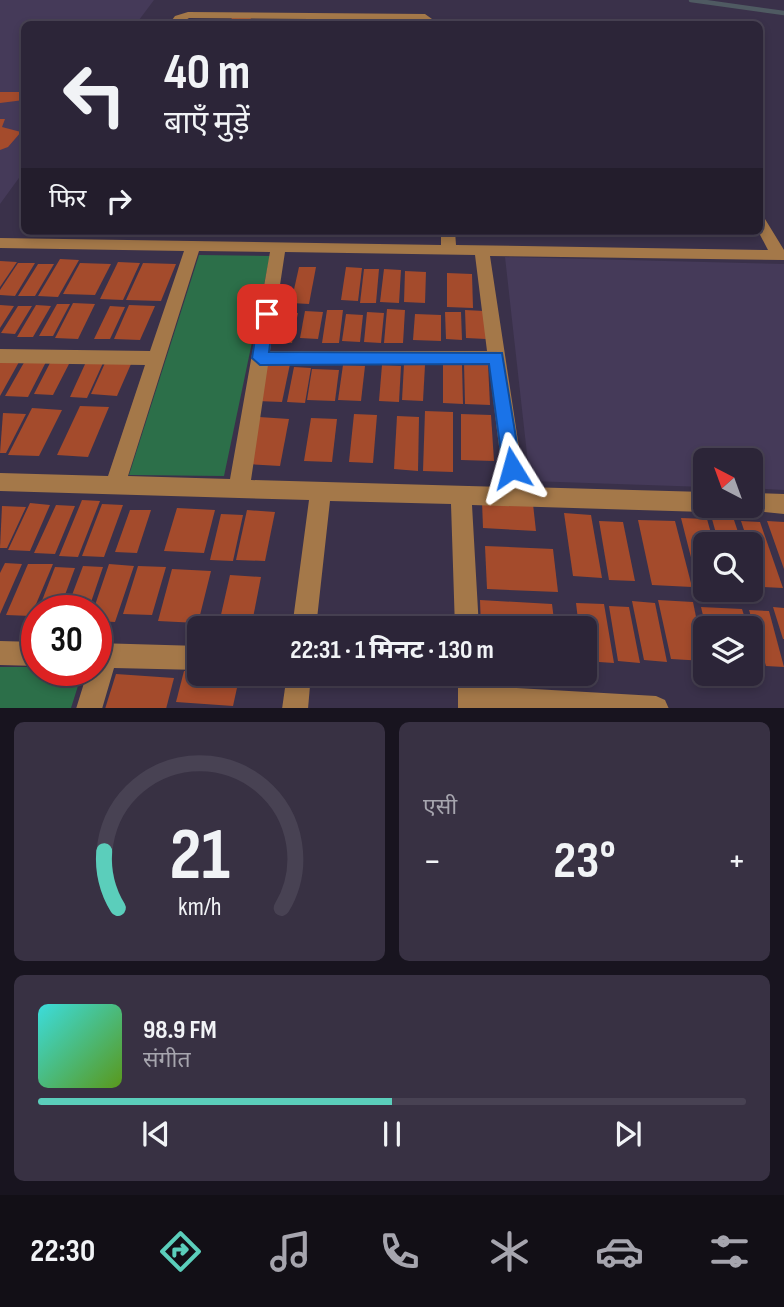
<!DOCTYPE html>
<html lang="hi">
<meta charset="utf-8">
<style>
body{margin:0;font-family:"Sofia Sans Condensed","Noto Sans Devanagari",sans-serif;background:#383143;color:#f1f3f6;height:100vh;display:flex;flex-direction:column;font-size:26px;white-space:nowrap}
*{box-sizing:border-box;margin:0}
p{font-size:23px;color:#a6a5ae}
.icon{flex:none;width:38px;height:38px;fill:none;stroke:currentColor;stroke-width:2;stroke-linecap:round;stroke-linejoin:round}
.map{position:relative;height:708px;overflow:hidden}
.panel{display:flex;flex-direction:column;gap:14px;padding:14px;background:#18141f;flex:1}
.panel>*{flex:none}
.guide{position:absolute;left:21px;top:21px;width:742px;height:214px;border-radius:10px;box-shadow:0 4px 10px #0003,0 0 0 2px #484253;background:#2c2538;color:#f1f3f6;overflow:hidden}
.needle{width:46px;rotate:319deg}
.fabs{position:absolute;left:693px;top:448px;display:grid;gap:14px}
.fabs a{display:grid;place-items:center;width:70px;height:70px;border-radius:10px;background:#2c2538;box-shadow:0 4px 10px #0003,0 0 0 2px #484253;font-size:35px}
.speed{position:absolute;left:21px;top:595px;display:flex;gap:14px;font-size:35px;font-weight:700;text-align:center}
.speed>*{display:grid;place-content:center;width:91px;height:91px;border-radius:50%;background:#2c2538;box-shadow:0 4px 10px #0003,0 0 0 2px #484253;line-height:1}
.speed .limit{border:10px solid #d22;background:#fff;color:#111}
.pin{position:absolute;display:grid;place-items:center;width:60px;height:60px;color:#fff;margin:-30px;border-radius:14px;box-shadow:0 4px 10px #0006}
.me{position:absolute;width:77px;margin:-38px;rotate:352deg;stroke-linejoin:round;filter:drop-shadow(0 0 5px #0008)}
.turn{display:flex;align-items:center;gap:24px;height:147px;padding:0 28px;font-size:32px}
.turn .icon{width:91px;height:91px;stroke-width:2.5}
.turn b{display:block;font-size:49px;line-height:60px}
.then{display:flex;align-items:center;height:66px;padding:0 28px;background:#0003;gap:14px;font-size:26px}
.big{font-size:52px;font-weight:700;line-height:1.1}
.panel .card{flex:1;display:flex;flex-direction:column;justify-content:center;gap:10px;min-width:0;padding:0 24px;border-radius:10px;background:#383143}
.panel .dial{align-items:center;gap:0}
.dial svg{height:182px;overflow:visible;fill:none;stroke:#484253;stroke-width:7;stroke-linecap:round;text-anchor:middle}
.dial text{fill:#f1f3f6;stroke:none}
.song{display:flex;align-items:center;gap:21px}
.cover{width:84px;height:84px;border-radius:10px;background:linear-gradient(135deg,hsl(180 70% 55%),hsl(90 70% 35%))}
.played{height:7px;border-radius:4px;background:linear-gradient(90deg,#5bcebb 50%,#484253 50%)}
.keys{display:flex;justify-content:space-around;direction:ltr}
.heat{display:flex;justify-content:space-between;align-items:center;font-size:38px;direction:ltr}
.panel .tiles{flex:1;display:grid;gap:14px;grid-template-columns:1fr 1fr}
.card:last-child{grid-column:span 2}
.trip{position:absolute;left:187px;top:616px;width:410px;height:70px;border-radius:10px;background:#2c2538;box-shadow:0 4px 10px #0003,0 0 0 2px #484253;font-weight:700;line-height:70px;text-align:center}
.tabs{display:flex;height:112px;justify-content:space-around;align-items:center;background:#120f16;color:#a6a5ae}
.tabs .icon{width:49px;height:49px}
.tabs .active{color:#5bcebb}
.tabs b{font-size:32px;color:#f1f3f6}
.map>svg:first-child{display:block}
.built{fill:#453a59}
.green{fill:#2c6f49}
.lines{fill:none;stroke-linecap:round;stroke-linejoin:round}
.stream{stroke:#4f5a62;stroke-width:4.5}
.building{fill:#a44b2c}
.minor{fill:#a47849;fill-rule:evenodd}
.route{fill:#1a73e8;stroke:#114b97;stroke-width:2}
</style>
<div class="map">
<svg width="784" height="709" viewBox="0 0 784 709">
<rect width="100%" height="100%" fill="#3a314a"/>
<g class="built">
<path d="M0,0h154l-18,24h-112v147l-24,33z"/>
<path d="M505,257l279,7v226l-33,-2v-28h-46v27l-175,-6z"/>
</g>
<g class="green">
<path d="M199,255l71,1 -46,220 -95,-1z"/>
<path d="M0,667h37v3h46l-12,38 -71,1z"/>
</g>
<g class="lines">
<path class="stream" d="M691,0l93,13"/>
</g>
<g class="building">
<path d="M232,18h19l-3,6h-20z"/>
<path d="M455,19l36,1v4h-36z"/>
<path d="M0,92h24v8l-24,3z"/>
<path d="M0,119h5l-3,8 19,5 -13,15 -8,3z"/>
<path d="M60,259l19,1 -21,37 -20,-1z"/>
<path d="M0,261l17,1 -17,25z"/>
<path d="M118,262l22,1 -17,37 -23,-1z"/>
<path d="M18,263h17l-20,33 -15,-1v-5z"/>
<path d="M80,263l31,1 -16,31 -32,-1z"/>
<path d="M143,263l33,1 -15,37 -35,-1z"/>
<path d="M38,264h16l-19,32h-17z"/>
<path d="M299,267h17l-7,37 -18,-1z"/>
<path d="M346,267l16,1 -4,33 -17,-1z"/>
<path d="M364,269h15l-3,34h-16z"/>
<path d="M384,269l17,1 -2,33 -19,-1z"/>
<path d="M405,271l21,1 -1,31 -21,-1z"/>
<path d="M447,273l25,1 1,34 -26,-1z"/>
<path d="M73,303l22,1 -17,35 -23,-1z"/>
<path d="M57,304h13l-17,32h-14z"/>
<path d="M0,305l14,1 -14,22z"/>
<path d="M36,305l15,1 -18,31h-16z"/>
<path d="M129,305l26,1 -15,34 -26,-1z"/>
<path d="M18,306h14l-17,28 -14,-1z"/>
<path d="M110,306l15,1 -15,32h-16z"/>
<path d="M387,309l18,1 -2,33h-19z"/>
<path d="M327,310h16l-4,33h-17z"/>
<path d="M465,310l19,1 2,28 -20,-1z"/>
<path d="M305,311l18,1 -5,27 -18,-1z"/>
<path d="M279,312l19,1 -6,30 -21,-1z"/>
<path d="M367,312l17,1 -3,30 -17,-1z"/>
<path d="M445,312h16l1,28 -16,-1z"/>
<path d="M346,314l17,1 -3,27 -18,-1z"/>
<path d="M415,314l26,1v26l-28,-1z"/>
<path d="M26,359l21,1 -19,37 -23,-1z"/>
<path d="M0,361l19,1 -19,34z"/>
<path d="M51,361l19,1 -17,33 -19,-1z"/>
<path d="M86,362l17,1 -16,35 -17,-1z"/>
<path d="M105,363l26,1 -14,32 -26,-2z"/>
<path d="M266,363l24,1 -8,38 -25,-1z"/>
<path d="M464,363l24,1 2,41 -25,-1z"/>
<path d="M404,364l21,1 -2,36 -21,-1z"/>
<path d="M343,365l22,1 -4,35 -23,-1z"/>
<path d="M382,365l19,1 -2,36 -20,-1z"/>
<path d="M443,365h19l1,39 -20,-1z"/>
<path d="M294,367l17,1 -6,35 -18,-1z"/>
<path d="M312,369l27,1 -4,31 -28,-1z"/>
<path d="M80,406l29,1 -21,50 -31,-2z"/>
<path d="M32,408l30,2 -23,46 -31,-1z"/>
<path d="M425,411l28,1v60l-30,-1z"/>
<path d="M3,413l23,1 -20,39h-6z"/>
<path d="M354,414l23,1 -4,48 -24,-1z"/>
<path d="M461,414l30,1 3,46 -33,-1z"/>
<path d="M397,416l22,1 -1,54 -24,-2z"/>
<path d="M259,417l30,2 -9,47 -32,-2z"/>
<path d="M311,418l26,1 -5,43 -28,-1z"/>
<path d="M82,500l18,1 -22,56 -19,-1z"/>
<path d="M482,501l51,3 3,27 -53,-3z"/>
<path d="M30,503l20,2 -20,46 -22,-1z"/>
<path d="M102,504l21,1 -19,52 -22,-1z"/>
<path d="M56,505l19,1 -20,48 -21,-1z"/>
<path d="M2,506l24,1 -19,41h-7z"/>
<path d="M177,508l38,2 -11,43 -40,-2z"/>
<path d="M130,510h21l-14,43 -22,-1z"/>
<path d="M247,510l28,2 -10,49 -29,-1z"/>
<path d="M564,513l27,2 11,63 -29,-2z"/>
<path d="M221,514l22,1 -10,46 -23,-1z"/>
<path d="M681,518l26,1 7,25h-9v42l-7,-1z"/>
<path d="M712,519l22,1 8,24h-23z"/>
<path d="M638,520l37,1 17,66 -40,-2z"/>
<path d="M599,521l24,1 12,59 -26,-1z"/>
<path d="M741,521l19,1 23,66 -20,-1z"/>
<path d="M767,521l17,1v47z"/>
<path d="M485,546l68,3 5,43 -71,-3z"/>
<path d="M5,563l17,1 -22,50v-41z"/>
<path d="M28,564h25l-22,52 -25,-1z"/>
<path d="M109,564l25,2 -19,56 -19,-1v-10h-3z"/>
<path d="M83,566l20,1 -15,44h-22z"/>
<path d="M138,566l28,1 -14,48 -29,-1z"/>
<path d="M55,567l20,1 -16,43h-21z"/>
<path d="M172,569l39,2 -13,52 -40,-2z"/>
<path d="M230,575l31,2 -10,51h-33z"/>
<path d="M480,600l72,4 3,24h-74z"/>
<path d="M658,600l35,2 12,59 -34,-2z"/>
<path d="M632,601l23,2 12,59 -23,-2z"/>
<path d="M576,603l28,1 10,59 -30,-2v-33h-5z"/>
<path d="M609,606l20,1 11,56 -22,-2z"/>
<path d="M701,607l41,2 6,19h-42z"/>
<path d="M773,607l11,1v31h-1z"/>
<path d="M749,610l20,1 15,56 -18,-1z"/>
<path d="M751,640l8,27h-8z"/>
<path d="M184,671l56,3 -7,32 -57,-4z"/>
<path d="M116,674l58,4 -8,31h-61z"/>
<path d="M480,674h79l1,9 -80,-5z"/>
</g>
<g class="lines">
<g class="minor">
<path d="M188,12l237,2 14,10h-10l-6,-4 -234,-2 -10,6h-10l6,-8z"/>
<path d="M760,217l5,2 19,31v10l-294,-4 35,231 180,5v14h9l-9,6 -233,-7 7,123h-24l-4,-124 -121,-3 -14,127h-24l17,-128 -309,-9v-18l108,3 37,-111 -145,-2v-14l150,2 34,-100 -184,-3v-10l441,7v-14h14l1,14 312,5 -10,-19zM199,251l71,1 -40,227 -102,-3zM285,252l190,3 12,96h-217zM268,365h221l15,122 -253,-7z"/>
<path d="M751,493l33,1v20l-40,-4 -2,-4h9z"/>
<path d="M0,641l37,1v24l-37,-1z"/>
<path d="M96,643l104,3v24l-86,-2 -12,41h-26l12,-39h8z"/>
<path d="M287,674h24l-3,35h-26z"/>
<path d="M458,674h24l1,12 173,10 9,4 4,9h-211z"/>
</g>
</g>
<path class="route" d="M267,308l7,6 -5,38 233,1 19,115 -3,6 -6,3 -7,-3 -2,-6 -14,-104 -229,1 -8,-7 7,-44z"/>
</svg>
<div class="fabs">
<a><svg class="needle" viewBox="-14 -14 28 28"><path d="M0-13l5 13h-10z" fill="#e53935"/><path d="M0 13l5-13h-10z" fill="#a6a5ae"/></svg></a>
<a><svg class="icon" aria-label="search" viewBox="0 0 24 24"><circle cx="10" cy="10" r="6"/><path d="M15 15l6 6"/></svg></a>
<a><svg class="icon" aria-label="layers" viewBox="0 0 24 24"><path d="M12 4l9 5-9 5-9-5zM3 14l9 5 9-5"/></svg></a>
</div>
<div class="speed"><div class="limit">30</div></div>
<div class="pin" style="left:267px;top:314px;background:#d93025"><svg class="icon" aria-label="arrive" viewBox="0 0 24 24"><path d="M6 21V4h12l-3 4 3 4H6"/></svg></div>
<svg class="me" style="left:512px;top:468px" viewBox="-20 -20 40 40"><path d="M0-17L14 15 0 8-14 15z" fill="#1a73e8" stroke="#fff" stroke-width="4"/></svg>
<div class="trip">22:31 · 1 मिनट · 130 m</div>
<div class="guide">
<div class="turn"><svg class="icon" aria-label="left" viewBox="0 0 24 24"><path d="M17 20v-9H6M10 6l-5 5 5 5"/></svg><div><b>40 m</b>बाएँ मुड़ें</div></div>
<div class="then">फिर<svg class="icon" aria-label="right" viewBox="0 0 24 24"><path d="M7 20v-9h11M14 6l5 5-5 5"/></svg></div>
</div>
</div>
<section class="panel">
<div class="tiles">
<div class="card dial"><svg viewBox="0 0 100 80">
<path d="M14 69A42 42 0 1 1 86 69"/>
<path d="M14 69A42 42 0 0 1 8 44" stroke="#5bcebb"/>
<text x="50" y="56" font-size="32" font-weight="700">21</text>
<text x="50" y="72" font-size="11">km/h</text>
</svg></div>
<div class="card"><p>एसी</p>
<div class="heat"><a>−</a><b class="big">23°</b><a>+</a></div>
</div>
<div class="card">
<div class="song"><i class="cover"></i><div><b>98.9 FM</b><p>संगीत</p></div></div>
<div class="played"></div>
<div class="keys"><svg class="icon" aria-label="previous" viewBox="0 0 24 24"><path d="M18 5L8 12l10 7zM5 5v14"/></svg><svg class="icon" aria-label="pause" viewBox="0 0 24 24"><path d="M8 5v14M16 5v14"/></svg><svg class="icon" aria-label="next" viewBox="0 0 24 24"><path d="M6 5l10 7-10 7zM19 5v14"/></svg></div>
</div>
</div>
</section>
<nav class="tabs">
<b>22:30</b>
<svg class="icon active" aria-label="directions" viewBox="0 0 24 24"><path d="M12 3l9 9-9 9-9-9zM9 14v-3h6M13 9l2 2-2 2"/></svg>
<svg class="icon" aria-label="music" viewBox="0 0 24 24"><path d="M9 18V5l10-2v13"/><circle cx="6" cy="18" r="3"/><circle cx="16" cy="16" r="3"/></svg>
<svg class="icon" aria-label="phone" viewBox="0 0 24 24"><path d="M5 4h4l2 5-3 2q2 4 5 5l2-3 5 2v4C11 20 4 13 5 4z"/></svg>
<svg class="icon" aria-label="climate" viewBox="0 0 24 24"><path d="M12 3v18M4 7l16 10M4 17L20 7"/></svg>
<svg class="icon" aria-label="car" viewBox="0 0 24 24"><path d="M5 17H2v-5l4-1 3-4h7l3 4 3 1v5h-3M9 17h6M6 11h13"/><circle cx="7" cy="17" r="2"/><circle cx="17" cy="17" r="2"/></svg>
<svg class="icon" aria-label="filters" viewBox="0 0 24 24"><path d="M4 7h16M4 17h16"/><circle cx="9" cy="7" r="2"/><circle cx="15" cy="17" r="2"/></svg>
</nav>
